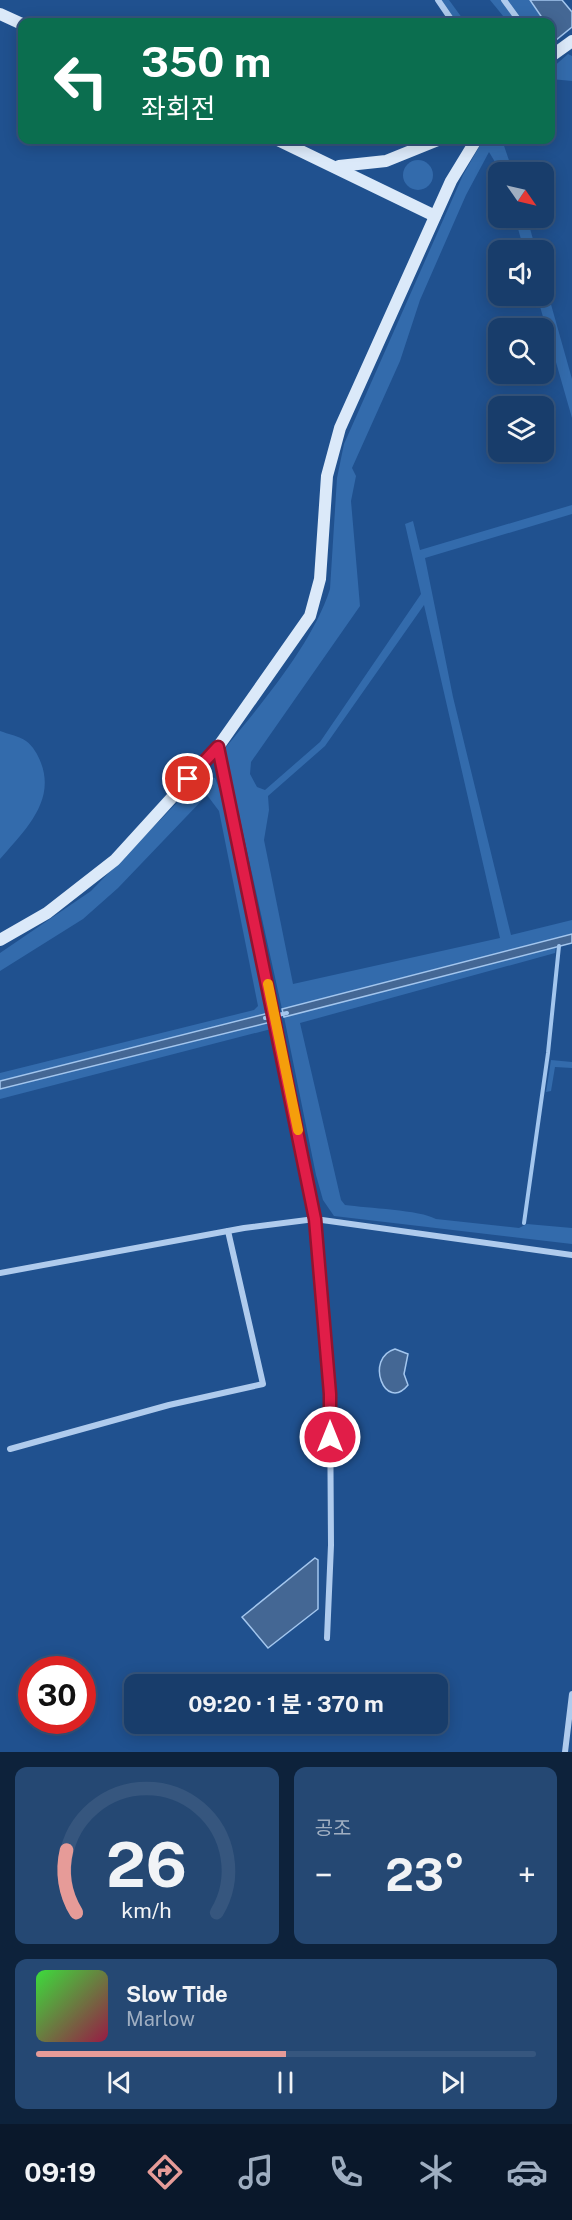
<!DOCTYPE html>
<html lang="ko">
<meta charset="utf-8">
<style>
body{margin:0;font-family:"Public Sans","Noto Sans KR",sans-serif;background:#254873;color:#f1f3f6;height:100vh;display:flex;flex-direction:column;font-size:22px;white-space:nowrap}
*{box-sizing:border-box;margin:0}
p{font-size:20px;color:#9faec1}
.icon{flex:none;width:33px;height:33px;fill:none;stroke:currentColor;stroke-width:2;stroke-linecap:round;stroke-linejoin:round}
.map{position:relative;height:1752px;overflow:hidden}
.side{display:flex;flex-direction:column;gap:15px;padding:15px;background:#0d223b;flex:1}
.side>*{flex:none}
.top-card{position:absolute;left:18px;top:18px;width:537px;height:126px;border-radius:12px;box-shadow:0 3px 15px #0003,0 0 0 2px #36567e;background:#0b6e4f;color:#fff;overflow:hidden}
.needle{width:39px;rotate:124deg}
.controls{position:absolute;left:488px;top:162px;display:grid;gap:12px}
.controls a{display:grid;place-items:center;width:66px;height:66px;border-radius:12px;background:#183d6b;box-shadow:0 3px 15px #0003,0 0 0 2px #36567e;font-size:30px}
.speed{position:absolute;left:18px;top:1656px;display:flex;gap:12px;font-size:30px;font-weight:700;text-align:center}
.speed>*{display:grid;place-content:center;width:78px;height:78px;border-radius:50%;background:#183d6b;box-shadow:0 3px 15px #0003,0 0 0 2px #36567e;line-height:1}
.speed .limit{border:9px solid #d22;background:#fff;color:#111}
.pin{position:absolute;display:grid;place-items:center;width:51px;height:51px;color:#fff;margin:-26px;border:3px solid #fff;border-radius:50%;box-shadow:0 2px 6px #0007}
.me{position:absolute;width:66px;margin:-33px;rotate:0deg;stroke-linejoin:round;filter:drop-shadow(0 0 4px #0008)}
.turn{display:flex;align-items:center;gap:21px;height:126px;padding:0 24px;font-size:27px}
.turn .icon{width:78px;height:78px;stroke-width:2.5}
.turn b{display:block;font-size:42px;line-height:51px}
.big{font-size:45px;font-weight:700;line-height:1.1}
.side .tile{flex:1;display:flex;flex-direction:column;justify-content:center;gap:9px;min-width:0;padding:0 21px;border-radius:12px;background:#254873}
.side .dial{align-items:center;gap:0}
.dial svg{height:156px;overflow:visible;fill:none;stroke:#36567e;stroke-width:7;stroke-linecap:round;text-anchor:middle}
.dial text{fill:#f1f3f6;stroke:none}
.song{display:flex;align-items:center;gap:18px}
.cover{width:72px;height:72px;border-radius:9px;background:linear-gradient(135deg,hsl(120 70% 55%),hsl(340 70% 35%))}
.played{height:6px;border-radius:3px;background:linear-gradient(90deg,#e69b98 50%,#36567e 50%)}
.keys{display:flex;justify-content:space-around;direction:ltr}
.heat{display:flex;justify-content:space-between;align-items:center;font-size:33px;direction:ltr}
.side .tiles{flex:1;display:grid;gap:15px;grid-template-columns:1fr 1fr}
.tile:last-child{grid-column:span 2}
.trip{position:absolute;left:124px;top:1674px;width:324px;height:60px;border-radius:12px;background:#183d6b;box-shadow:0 3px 15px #0003,0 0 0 2px #36567e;font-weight:700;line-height:60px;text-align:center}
.dock{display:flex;height:96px;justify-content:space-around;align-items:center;background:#0a182b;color:#9faec1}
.dock .icon{width:42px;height:42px}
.dock .selected{color:#e69b98}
.dock b{font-size:27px;color:#f1f3f6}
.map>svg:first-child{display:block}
.green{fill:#336bac;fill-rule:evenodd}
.water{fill:#446794;stroke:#a3c6ee;stroke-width:1.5}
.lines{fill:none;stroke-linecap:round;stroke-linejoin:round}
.stream{stroke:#a3c6ee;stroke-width:4}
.street{stroke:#afcbed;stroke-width:6}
.secondary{stroke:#dbe9f9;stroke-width:12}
.route-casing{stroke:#92132f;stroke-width:15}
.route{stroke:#e11d48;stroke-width:10}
.slow{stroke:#f59e0b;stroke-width:10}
</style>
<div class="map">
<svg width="572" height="1752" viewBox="0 0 572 1752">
<rect width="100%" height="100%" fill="#20518f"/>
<g class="green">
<path d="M440,0h9l16,22h-9z"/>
<path d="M490,0h11l16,22h-9z"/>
<path d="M506,0h24l15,22h-23z"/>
<path d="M568,54l4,2v25l-21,-2v-10z"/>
<path d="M483,140h19l11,32h-12l-12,-20 -23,43 -46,105 -20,61 -48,107 4,8 -5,25 9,105 -109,156 -1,12 7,13 8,3 55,-48 101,-148 -16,-70 8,-3 7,29 152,-45v9l-147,44 28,139 58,238 61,-15v14l-290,75 -56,-253v-9c36,-44 87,-104 104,-158l7,-111 7,-34 119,-269zM424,605l76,333 -207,46 -29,-144 5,-30 -1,-14 57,-50z"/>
<circle cx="418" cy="175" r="15"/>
<path d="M515,218h12l9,32h-12z"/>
<path d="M543,276l29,103v39l-35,-122h6z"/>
<path d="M0,731c8,3 19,5 26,10 7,5 12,14 15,22 15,39 -18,69 -41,96z"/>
<path d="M204,775l11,3 10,26 44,209 -269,68v-8l254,-63 4,-4 -39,-195 -12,-16 -89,93 -35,31 -83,52v-18l91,-62z"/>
<path d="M556,947l-1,6 -255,70 41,177 4,5c22,3 75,5 91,14l83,9 8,-4 45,4v16l-238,-28 -11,-16 -7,-25 -32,-158z"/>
<path d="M271,1022v7l-271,70v-10z"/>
<path d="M551,1060l21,2v6l-17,-1 -4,24 -5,1z"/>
</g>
<g class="water">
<path d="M530,0h32l10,12v15l-16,13 -5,-10 -1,-8h-5z"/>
<path d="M572,934v9l-288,74 -2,-8z"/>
<path d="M269,1013l2,9 -271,67v-8z"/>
<path d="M395,1349l13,5 -4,20 4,11c-23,28 -44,-27 -13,-36z"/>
<path d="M315,1558l3,2v49l-50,39 -26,-31z"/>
</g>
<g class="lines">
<g class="stream">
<path d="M265,1018l22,-5"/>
<path d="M524,1223l24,-170 11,-107"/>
</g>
<g class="street">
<path d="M438,0l15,22"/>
<path d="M504,0l16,22"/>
<path d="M218,747l97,472 15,175 1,151 -4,93"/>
<path d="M0,1273l244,-45 71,-9 257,36"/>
<path d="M10,1449l159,-44 94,-21 -35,-153"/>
<path d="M565,1752l7,-58"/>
</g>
<g class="secondary">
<path d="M0,14l22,10"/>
<path d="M550,57l22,-16"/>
<path d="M278,140l157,76"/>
<path d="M339,166l47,-5 52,-21"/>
<path d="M0,940l47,-27 68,-53 103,-113 92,-131 10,-37 7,-103 13,-48 111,-247 25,-41"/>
</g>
</g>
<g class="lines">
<g class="route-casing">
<path id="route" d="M188,779l30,-32 97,472 15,175v43"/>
</g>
<use href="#route" class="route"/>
<path class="slow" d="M268,984l30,146"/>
</g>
</svg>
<div class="controls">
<a><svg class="needle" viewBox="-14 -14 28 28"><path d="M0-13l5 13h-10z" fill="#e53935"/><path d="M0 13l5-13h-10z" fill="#9faec1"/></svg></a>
<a><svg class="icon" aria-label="sound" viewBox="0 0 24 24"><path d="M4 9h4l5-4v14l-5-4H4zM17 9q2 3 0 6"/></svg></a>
<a><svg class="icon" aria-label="search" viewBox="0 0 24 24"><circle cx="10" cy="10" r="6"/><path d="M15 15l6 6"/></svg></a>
<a><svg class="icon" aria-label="layers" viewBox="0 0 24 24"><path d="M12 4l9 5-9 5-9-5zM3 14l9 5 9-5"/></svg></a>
</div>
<div class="speed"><div class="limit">30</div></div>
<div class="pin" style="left:188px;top:779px;background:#d93025"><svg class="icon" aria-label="arrive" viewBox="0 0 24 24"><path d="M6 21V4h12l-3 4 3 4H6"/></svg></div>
<svg class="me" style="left:330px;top:1437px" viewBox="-20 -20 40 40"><circle r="17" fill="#e11d48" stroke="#fff" stroke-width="3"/><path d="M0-11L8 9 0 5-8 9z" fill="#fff"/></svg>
<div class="trip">09:20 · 1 분 · 370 m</div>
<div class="top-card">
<div class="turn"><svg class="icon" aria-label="left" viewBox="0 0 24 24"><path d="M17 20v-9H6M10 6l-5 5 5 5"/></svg><div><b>350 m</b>좌회전</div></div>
</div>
</div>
<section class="side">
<div class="tiles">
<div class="tile dial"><svg viewBox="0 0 100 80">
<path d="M14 69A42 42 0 1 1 86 69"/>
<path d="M14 69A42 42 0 0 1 9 37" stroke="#e69b98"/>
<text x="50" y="56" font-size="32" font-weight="700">26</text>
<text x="50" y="72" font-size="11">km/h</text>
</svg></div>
<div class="tile"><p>공조</p>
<div class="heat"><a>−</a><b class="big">23°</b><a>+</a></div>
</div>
<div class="tile">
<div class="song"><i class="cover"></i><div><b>Slow Tide</b><p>Marlow</p></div></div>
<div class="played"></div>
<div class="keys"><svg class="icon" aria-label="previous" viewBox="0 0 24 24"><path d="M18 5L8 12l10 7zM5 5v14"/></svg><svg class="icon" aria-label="pause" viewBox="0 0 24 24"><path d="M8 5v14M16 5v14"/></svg><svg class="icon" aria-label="next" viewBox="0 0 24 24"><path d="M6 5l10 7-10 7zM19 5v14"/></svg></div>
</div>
</div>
</section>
<nav class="dock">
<b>09:19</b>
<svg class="icon selected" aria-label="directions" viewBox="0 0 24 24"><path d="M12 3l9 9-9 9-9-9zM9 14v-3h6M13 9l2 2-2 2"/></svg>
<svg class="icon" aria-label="music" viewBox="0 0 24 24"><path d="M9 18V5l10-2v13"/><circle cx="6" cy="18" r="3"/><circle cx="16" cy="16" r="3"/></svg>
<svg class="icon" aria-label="phone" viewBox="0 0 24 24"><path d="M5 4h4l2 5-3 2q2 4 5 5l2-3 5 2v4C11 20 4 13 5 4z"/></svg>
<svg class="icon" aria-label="climate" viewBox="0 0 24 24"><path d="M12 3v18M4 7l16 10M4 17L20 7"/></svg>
<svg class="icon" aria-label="car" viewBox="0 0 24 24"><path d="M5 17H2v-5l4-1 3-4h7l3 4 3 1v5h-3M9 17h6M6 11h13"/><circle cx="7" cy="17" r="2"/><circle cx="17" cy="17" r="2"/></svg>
</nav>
